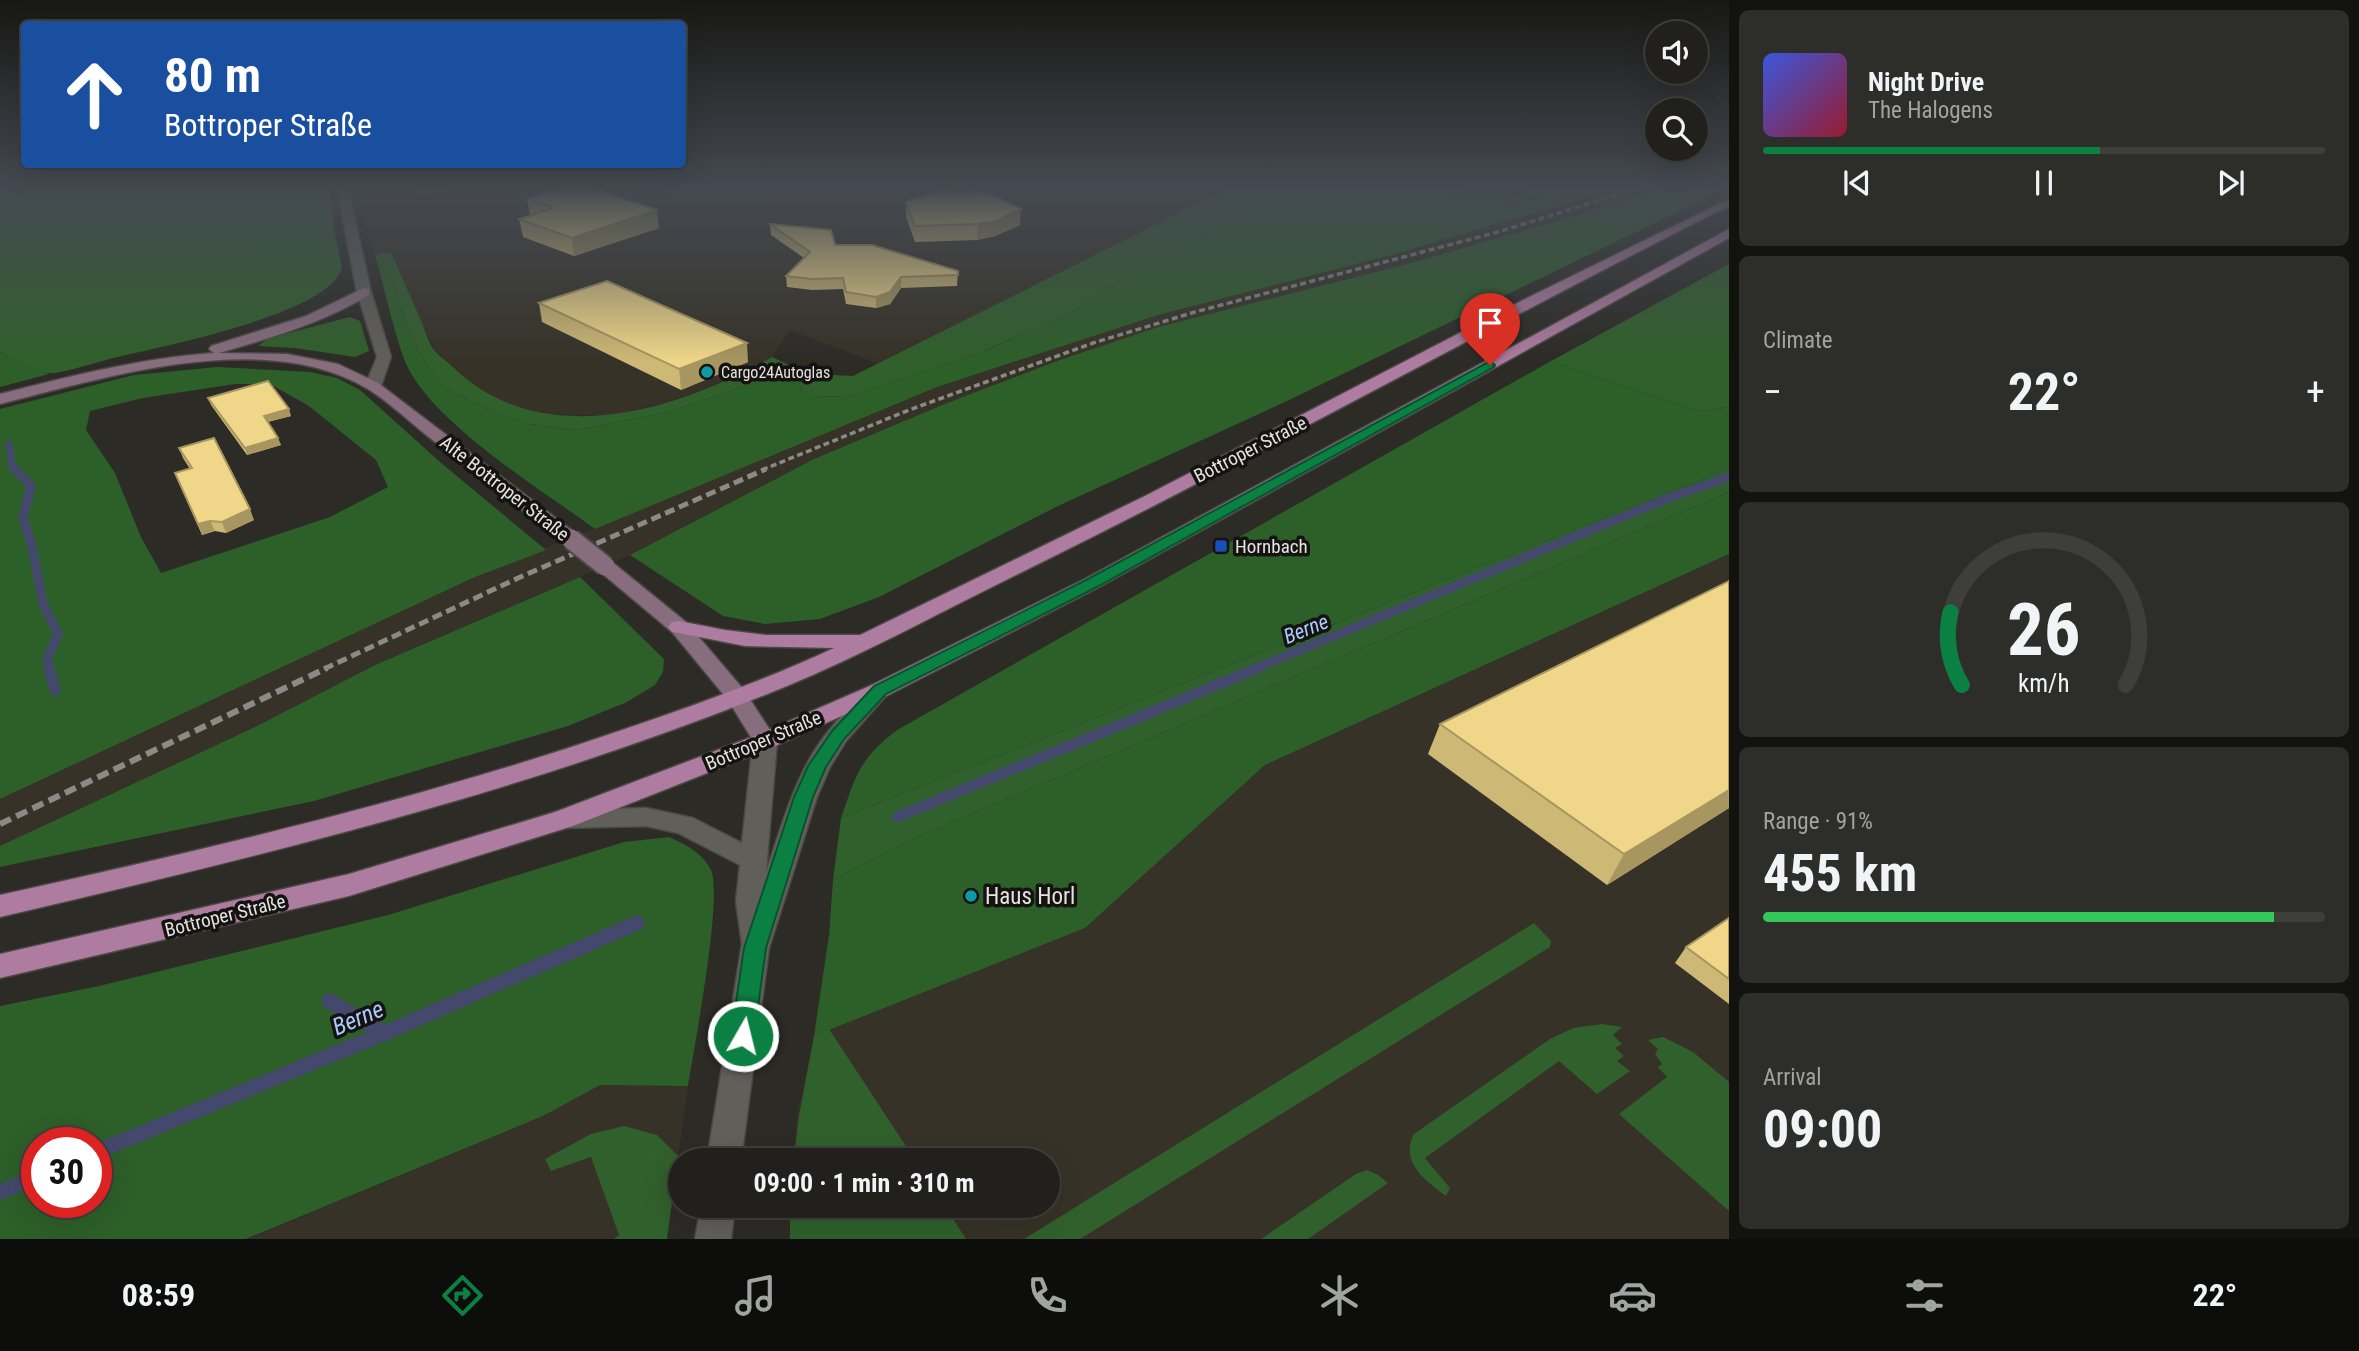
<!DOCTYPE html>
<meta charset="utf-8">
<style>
body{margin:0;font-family:"Roboto Condensed",sans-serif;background:#2d2d29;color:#f1f3f6;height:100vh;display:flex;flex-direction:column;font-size:26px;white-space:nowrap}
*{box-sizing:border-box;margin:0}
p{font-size:23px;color:#a2a3a3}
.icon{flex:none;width:38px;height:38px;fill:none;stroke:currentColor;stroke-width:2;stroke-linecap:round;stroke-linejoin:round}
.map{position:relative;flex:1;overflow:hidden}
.sheet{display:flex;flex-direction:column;gap:10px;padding:10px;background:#12120f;width:630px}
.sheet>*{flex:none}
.top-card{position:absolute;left:21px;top:21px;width:665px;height:147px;border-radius:7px;box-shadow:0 7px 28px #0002,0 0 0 2px #3e3e3b;background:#1a4fa0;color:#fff;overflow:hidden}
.buttons{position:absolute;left:1645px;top:21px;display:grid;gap:14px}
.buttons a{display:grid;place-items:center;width:63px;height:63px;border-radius:50%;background:#21201c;box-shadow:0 7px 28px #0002,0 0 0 2px #3e3e3b;font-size:35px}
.speed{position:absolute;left:21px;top:1127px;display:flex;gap:14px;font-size:35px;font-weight:700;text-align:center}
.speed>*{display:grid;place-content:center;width:91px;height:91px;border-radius:50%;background:#21201c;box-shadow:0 7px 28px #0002,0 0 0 2px #3e3e3b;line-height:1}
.speed .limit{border:10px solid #d22;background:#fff;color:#111}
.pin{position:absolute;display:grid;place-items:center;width:60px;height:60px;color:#fff;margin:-72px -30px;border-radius:50% 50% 50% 0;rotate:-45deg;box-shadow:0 0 7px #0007}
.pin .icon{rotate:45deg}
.me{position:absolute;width:77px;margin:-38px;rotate:8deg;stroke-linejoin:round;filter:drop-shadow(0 0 5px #0008)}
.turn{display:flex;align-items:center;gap:24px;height:147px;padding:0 28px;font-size:32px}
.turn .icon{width:91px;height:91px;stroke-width:2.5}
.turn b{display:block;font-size:49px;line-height:60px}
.big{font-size:52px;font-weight:700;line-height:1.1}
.sheet .card{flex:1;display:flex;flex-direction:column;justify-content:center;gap:10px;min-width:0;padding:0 24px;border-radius:10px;background:#2d2d29}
.sheet .dial{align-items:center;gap:0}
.dial svg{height:182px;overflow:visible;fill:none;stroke:#3e3e3b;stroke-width:7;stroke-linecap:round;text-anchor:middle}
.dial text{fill:#f1f3f6;stroke:none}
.song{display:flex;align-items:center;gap:21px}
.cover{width:84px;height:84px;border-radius:10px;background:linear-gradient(135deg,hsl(230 70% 55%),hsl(350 70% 35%))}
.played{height:7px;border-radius:4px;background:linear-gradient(90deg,#0b8043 60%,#3e3e3b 60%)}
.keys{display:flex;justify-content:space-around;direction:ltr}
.heat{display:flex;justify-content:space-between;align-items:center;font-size:38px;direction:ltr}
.charge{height:10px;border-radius:5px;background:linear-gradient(90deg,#34c759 91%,#3e3e3b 0)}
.trip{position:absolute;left:668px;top:1148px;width:392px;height:70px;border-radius:35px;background:#21201c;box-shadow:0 7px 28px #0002,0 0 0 2px #3e3e3b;font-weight:700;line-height:70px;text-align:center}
.dock{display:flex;height:112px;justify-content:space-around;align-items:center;background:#0d0d0b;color:#a2a3a3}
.dock .icon{width:49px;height:49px}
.dock .current{color:#0b8043}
.dock b{font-size:32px;color:#f1f3f6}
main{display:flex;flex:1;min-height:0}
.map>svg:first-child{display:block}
.built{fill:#363227}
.green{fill:#30602b}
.forest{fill:#2d5f29;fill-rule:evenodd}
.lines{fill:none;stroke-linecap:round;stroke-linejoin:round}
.stream-far3{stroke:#44486c;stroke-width:7}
.stream-far2{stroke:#44486c;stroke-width:9}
.stream-far1{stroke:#44486c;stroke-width:11}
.stream{stroke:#44486c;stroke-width:15}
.street-casing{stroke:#4b4945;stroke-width:3}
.secondary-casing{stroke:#4b4945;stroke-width:3}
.primary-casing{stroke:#4b4945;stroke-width:3}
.street{fill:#615f5a;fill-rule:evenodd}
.secondary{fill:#876d7d;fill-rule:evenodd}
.primary{fill:#ae7ca0;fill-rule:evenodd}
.rail-far2{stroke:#8b8a86;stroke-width:3.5;stroke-dasharray:6 3.5;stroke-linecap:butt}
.rail-far1{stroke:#8b8a86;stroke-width:5;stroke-dasharray:10 5;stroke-linecap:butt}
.rail{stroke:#8b8a86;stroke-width:6;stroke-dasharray:12 6;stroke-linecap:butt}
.secondary-bridge-casing{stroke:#4b4945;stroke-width:23;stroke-linecap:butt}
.secondary-bridge{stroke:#876d7d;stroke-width:19}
.wall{fill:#ceb875}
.shaded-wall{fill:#a7965f}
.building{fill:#efd688;stroke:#a7965f;stroke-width:2}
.route{fill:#0b8043;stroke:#07532c;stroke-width:2}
.culture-dot{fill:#0f9aa8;stroke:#141311;stroke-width:2.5}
.transit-dot{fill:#1a4fb4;stroke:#141311;stroke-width:2.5}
.labels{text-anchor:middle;stroke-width:7;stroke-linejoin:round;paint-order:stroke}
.far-poi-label{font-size:16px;fill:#e4e3e0;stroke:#141311;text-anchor:start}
.street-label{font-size:19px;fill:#e4e3e0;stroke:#141311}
.poi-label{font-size:19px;fill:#e4e3e0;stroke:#141311;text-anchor:start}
.water-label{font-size:21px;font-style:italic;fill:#abc9fb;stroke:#141311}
.near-poi-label{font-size:23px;fill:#e4e3e0;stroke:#141311;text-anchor:start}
.near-water-label{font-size:24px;font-style:italic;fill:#abc9fb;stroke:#141311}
</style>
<main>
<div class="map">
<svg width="1729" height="1239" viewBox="0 0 1729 1239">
<rect width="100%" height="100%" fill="#2c2b26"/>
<g class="built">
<path d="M353,188h876l-350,176 -89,-34 -18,27 -41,23 -60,21 -60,15 -67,-2 -31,-8 -41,-20 -38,-37 -43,-97 -16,3z"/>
<path d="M1620,188h39l-70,24 -178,51 -253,64 -211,76 -133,56 -184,96 -255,110 -120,62 -255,119v-47l475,-222 462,-190 221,-72 233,-60z"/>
<path d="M1729,554v685h-939v-33h258v-46h-255l4,-44 17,-80 271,-108 180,-163z"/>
<path d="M600,1085l88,1 -21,153h-419l295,-123z"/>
</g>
<g class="green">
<path d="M0,188h330l4,41 8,38c-10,47 -181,79 -224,90 -15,3 -56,17 -68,16 -12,0 -38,-16 -50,-21z"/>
<path d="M1229,188h65l-159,84 -67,42 -84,37 -135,45 -42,1 -7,-9 16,-14 37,2z"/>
<path d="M1421,188c9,0 19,-1 29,0 25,4 60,17 83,0h54c-56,19 -110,11 -166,0z"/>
<path d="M391,252c10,23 20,46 30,68 4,10 7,22 13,30 5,6 14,12 20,18 88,85 224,42 318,-11l17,8 -23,14 -98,33 -90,18 -49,-6 -30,-10 -55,-26 -25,-36 -18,-43 -17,-56z"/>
<path d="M1729,264v143l-28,4 -150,-50z"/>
<path d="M350,317l10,4 9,30 -14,6 -60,-9 -37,-2 11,-8z"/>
<path d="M1729,469v23l-819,348 -77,40 8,-62z"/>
<path d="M1534,923l17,18 -1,6 -470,292h-56z"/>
<path d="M1602,1024l20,3 -9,8 9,9 -7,4 9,8 -7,5 13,10 -33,23 -38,-33 -134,97 25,30 -4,8c-20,-15 -47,-34 -32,-62l136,-95 23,-11z"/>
<path d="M829,1029l86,131h-121l5,-44 15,-80z"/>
<path d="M1663,1037l30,15 36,30v129l-110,-97 48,-37 -9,-10 4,-3 -7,-10 3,-5 -10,-9z"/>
<path d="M624,1126l33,9 21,21 -11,83h-53l5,-4 -28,-78 -40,14 -6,-12 46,-25z"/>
<path d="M1367,1170l11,5 10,8 -80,56h-47l95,-65z"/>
<path d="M790,1206h155l21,33h-176z"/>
</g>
<g class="forest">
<path d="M1294,188h128l57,11 35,3 58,-9 15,-5h33l-229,67 -233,60 -221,72 -342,142c-53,-39 -168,-109 -191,-170 -12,-33 -19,-70 -29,-104l9,-2 17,56 18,43 25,36 55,26 30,10 49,6 90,-18 98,-33 13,-6 5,-8 32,9 -16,14 7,9 42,-1 138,-46 81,-36 67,-42z"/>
<path d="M1659,188h68l-440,213 -229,105 -179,91 -59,22 -55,5 -42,-8 -93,-61 184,-96 133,-56 113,-43 98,-33 253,-64 178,-51z"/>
<path d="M0,352l49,22 -49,13z"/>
<path d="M1551,361l150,50 28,-4v62l-888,349c15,-43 18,-59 56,-88z"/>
<path d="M217,367l93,5 27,6 23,12 80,72 106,88 -71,27 -475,222v-390l134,-34zM235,384h35l39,22 67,54 12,27 -58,30 -169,56 -20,-36 -26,-64 -29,-43 4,-19 53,-13z"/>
<path d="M1729,492v62l-464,211 -180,163 -271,108 15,-101 4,-55 77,-40z"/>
<path d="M580,577l84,82 -1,13 -8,13 -28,17 -59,24 -254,75 -314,66v-21l255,-119 120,-62z"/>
<path d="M669,837c17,8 33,15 42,33 12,28 -17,178 -23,216l-88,-1 -57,31 -297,123h-246v-233l99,-20 289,-71 236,-73zM37,1143h59v59h-59z"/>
</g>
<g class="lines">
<path class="stream-far3" d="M9,444l3,22 4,4"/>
<g class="stream-far2">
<path d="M15,469l16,17 -8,32 9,28 11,58 15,30 -11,26 3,9"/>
<path d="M1254,669l417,-172 58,-20"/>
</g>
<g class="stream-far1">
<path d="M49,668l6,22"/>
<path d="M897,817l361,-149"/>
</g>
<g class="stream">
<path d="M329,1001l56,32"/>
<path d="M96,1152l289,-119 252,-110"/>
<path d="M0,1192l37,-15"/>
</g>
<g class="street-casing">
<g id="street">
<path d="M337,188h11l23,104 20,65 -10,29 -8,5 -8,-5 12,-29 -20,-65z"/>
<path d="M880,683l8,2 3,5 -45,51 -16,26 -13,30 -48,151 -28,212h-34l35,-216 -6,-43 4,-36 -62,-32 -32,-7 -82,2 -9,-2 -4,-7 4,-7 9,-2 82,-2 47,10 49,25 11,-102 4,-6 8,-2 8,2 4,6 -11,131c17,-49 30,-103 65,-144 12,-15 27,-29 41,-43z"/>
<path d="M701,1206h34l-4,33h-36z"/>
</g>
</g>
<g class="secondary-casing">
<g id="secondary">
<path d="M364,288l5,1v6c-47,28 -98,43 -150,58l68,1 51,10 40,19 200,152 3,4 -3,4h-14c-44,-35 -89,-70 -134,-105 -20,-16 -40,-35 -62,-49 -103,-62 -260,-12 -368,15v-10c71,-18 141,-36 214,-41l-5,-4 2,-3 95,-30z"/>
<path d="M605,560l7,2 74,60 58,68 33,51 -4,6 -8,2 -8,-2 -29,-47 -56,-68 -74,-62 -3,-4 3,-4z"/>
</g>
</g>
<g class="primary-casing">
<g id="primary">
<path d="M1729,199v7c-242,121 -478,254 -721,373 -73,36 -146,76 -221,107 -253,104 -521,169 -787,231v-22c207,-46 415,-94 616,-163 74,-25 147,-51 218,-84l-89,-2 -66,-13 -7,-1 -4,-5 4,-5 7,-1 46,9 41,5h94l285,-139 386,-200z"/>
<path d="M1729,229v9l-630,349 -211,108 -115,52 -200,79 -224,70 -349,82v-24l349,-80 206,-62 202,-77 115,-50 213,-106z"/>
</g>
</g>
<use href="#street" class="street"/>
<use href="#secondary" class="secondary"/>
<use href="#primary" class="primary"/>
<path class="rail-far2" d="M762,470l147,-60 184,-67 102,-31 303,-80 140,-44"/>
<path class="rail-far1" d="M324,669l192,-90 250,-110"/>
<path class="rail" d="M0,824l327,-156"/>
<g class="secondary-bridge-casing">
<path id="secondary-bridge" d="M571,539l34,27"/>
</g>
<use href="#secondary-bridge" class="secondary-bridge"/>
</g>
<g class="wall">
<path d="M527,199l132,29 -85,28 -51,-19 -4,-18 11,-4z"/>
<path d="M906,202l114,23 -25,11 -18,4 -62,2 -9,-25z"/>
<path d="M770,224l65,21 123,26 -1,15 -56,2 -11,16 -14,4 -30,-4 -3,-15 -31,1 -25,-3 -1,-11 18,-18 -33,-23z"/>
<path d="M539,303l209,59 -67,28 -139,-68z"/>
<path d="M208,398l83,18 -23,6 13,23 -34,10 -36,-50z"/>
<path d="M179,448l75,72 -28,13 -11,-2 -13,4 -27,-62 15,-4 -7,-11z"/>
<path d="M1729,581v227l-122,77 -179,-131 12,-30z"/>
<path d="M1729,918v86l-54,-41 11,-16z"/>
</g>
<g class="shaded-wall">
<path d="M420,188h44l-42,5z"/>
<path d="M1021,209l-1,16 -25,11 -18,4 1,-16z"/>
<path d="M657,210l2,18 -85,28 -2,-18z"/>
<path d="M901,277v11l-11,16 -14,4v-11z"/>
<path d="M747,343l1,19 -67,28 -2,-21z"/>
<path d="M289,409l2,7 -25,6 -2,-6z"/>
<path d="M278,438l3,7 -34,10 -2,-7z"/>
<path d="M250,509l4,11 -28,13 -4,-11z"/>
<path d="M210,521l5,10 -13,4 -4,-11z"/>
<path d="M1729,790v18l-122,77 17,-31z"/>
</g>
<g class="building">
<path d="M563,188h28l66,22 -85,28 -53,-19 35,-11 -27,-9z"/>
<path d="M942,191l39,2 16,4 24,12 -25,12 -18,3 -63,2 -9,-24z"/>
<path d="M770,224l61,6 4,15h37l86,26v4l-57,2 -11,15 -14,5 -30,-5 -3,-14 -31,1 -26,-3 24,-24z"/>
<path d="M607,281l140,62 -68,26 -140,-66z"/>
<path d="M268,381l21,28 -25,7 14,22 -33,10 -37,-50z"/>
<path d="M214,438l36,71 -28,13 -12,-1 -12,3 -23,-51 17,-5 -13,-20z"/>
<path d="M1729,581v209l-105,64 -184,-130z"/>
<path d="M1729,918v61l-43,-32z"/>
</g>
<linearGradient id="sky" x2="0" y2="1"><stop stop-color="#181815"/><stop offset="0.52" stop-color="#454a52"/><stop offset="1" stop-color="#454a52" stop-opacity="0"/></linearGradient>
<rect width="1729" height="362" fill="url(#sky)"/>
<path class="route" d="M1490,361l5,4 -1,2 -397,220 -211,107 -42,45 -18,28 -13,30 -47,151 -12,88 -3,7 -8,3 -9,-3 -3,-7 13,-88 50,-151 14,-31 24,-35 42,-45 212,-106z"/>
<g class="culture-dot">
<circle cx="707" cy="372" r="7"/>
<circle cx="971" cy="896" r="7"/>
</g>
<rect class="transit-dot" x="1214" y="539" width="14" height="14" rx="3.5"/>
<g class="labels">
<g class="far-poi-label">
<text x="721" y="378">Cargo24Autoglas</text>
</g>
<g class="street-label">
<text transform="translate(1250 449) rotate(-27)" y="7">Bottroper Straße</text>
<text transform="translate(505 488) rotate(38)" y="7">Alte Bottroper Straße</text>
<text transform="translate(763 740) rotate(-23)" y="7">Bottroper Straße</text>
<text transform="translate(225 915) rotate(-14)" y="7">Bottroper Straße</text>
</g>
<g class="poi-label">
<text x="1235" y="553">Hornbach</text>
</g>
<g class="water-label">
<text transform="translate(1306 629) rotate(-22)" y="7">Berne</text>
</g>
<g class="near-poi-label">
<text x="985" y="904">Haus Horl</text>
</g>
<g class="near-water-label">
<text transform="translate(358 1018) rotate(-23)" y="8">Berne</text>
</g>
</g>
</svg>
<div class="buttons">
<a><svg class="icon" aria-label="sound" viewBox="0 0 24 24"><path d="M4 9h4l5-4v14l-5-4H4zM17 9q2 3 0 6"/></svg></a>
<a><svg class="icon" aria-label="search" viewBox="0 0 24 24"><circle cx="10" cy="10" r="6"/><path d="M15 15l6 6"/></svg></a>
</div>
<div class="speed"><div class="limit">30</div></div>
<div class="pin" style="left:1490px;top:365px;background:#d93025"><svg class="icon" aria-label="arrive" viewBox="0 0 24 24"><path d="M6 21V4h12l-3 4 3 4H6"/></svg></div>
<svg class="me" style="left:743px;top:1036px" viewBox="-20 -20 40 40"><circle r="17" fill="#0b8043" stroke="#fff" stroke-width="3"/><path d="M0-11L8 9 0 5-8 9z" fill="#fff"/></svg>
<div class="trip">09:00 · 1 min · 310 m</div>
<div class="top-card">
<div class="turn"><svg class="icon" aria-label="ahead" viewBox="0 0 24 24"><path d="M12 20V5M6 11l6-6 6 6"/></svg><div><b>80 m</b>Bottroper Straße</div></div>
</div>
</div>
<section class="sheet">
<div class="card">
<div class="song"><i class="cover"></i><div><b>Night Drive</b><p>The Halogens</p></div></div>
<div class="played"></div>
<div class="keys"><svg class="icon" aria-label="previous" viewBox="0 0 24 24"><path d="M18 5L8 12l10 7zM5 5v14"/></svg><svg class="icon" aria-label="pause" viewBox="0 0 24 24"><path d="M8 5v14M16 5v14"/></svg><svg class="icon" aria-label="next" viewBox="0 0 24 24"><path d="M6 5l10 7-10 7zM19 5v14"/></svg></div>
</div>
<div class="card"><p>Climate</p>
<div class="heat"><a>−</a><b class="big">22°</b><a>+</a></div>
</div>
<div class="card dial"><svg viewBox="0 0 100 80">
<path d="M14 69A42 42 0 1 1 86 69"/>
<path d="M14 69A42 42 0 0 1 9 37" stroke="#0b8043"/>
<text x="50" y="56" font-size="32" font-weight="700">26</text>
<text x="50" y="72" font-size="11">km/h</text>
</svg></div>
<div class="card"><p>Range · 91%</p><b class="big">455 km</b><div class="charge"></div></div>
<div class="card"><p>Arrival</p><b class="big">09:00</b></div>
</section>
</main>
<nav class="dock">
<b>08:59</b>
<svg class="icon current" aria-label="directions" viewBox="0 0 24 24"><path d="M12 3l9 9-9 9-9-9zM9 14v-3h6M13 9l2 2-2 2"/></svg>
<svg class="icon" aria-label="music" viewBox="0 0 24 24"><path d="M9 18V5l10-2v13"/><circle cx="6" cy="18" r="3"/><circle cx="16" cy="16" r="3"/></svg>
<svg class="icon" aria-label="phone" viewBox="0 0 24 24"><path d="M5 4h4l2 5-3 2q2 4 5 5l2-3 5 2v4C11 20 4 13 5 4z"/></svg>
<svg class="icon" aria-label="climate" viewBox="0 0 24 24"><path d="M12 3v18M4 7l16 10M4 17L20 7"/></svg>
<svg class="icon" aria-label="car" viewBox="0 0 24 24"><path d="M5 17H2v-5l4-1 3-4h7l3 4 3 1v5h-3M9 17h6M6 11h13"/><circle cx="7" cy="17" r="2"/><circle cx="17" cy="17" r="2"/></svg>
<svg class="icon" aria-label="filters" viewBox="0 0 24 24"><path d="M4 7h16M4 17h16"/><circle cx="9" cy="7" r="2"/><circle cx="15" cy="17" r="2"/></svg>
<b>22°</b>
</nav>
